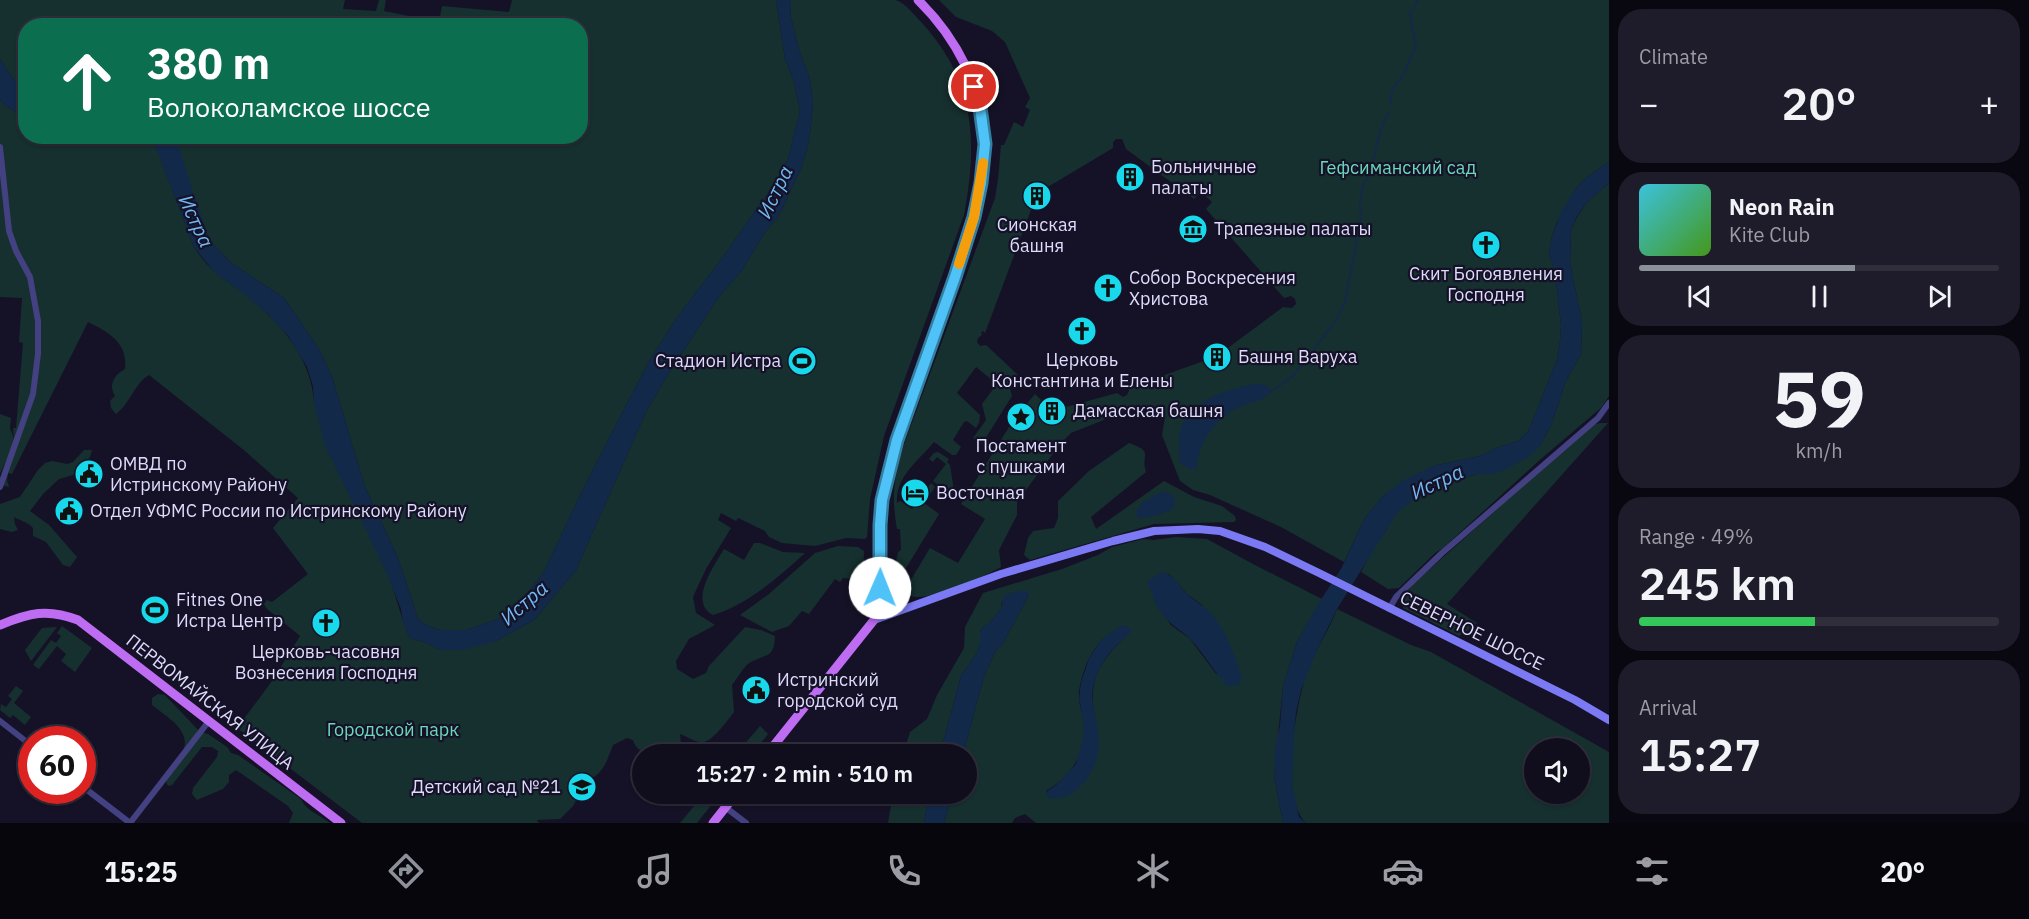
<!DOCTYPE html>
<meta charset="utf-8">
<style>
body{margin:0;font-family:"IBM Plex Sans",sans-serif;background:#1e1c2a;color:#f1f3f6;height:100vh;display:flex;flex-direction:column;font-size:22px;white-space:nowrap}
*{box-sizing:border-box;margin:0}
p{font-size:20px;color:#9c9ca4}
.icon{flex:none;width:33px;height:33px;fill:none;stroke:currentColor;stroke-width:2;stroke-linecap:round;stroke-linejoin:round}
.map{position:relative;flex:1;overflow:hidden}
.panel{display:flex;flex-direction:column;gap:9px;padding:9px;background:#090810;width:420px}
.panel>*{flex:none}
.banner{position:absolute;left:18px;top:18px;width:570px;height:126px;border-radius:24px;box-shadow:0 2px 4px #0004,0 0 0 2px #302e3b;background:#0b6e4f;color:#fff;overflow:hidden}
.controls{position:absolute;left:1524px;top:738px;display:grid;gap:12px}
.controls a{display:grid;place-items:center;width:66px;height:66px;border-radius:50%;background:#100e1d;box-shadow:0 2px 4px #0004,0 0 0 2px #302e3b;font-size:30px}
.speed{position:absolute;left:18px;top:726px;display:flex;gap:12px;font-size:30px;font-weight:700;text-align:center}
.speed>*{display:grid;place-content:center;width:78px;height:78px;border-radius:50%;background:#100e1d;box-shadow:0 2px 4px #0004,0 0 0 2px #302e3b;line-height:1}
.speed .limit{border:9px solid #d22;background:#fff;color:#111}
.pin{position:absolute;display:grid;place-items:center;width:51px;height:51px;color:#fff;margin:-26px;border:3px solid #fff;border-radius:50%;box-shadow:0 2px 6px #0007}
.me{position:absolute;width:66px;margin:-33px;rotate:1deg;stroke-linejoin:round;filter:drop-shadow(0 0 4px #0008)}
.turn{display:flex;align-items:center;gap:21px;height:126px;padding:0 30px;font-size:27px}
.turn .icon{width:78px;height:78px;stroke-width:2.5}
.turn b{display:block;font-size:42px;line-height:51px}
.big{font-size:45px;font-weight:600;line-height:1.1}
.panel .widget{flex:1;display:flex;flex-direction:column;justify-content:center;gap:9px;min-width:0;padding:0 21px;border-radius:24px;background:#1e1c2a}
.panel .dial{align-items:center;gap:0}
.dial b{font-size:78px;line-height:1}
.song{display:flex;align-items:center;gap:18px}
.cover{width:72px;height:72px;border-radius:9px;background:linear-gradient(135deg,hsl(190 70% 55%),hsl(100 70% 35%))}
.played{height:6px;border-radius:3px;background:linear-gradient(90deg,#8c9099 60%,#302e3b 60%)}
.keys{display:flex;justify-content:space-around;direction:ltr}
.heat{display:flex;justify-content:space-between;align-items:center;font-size:33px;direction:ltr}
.charge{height:9px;border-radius:4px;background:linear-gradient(90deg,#34c759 49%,#302e3b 0)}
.trip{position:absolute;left:632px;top:744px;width:345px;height:60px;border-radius:30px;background:#100e1d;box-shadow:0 2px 4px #0004,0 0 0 2px #302e3b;font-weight:600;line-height:60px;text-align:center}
.tabs{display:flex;height:96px;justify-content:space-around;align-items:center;background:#06060c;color:#9c9ca4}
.tabs .icon{width:42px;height:42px}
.tabs .active{color:#8c9099}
.tabs b{font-size:27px;color:#f1f3f6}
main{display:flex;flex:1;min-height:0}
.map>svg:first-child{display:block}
.green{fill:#16302f;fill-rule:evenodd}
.water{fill:#13294a}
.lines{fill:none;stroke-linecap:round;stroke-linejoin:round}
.stream{stroke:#13294a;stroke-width:2}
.minor{stroke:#434182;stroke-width:6}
.secondary{stroke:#7b7af4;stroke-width:8}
.primary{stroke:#be6cf2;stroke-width:9}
.route-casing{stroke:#337fa1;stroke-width:15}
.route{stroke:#4fc3f7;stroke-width:10}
.slow{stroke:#f59e0b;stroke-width:10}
.labels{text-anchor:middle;stroke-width:4.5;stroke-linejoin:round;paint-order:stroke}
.poi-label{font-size:18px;fill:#dedbfc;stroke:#151227;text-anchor:start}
.park-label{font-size:18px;fill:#6cd7ba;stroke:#151227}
.street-label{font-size:18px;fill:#dedbfc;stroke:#151227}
.water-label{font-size:20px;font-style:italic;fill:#72b9f3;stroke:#151227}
</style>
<main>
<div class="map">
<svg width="1609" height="823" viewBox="0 0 1609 823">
<rect width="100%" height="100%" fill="#151227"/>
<g class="green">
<path d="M0,0h345l-2,9 33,2 3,-11h7l-2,11 55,11 3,-16 67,6 3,-12h264l9,59 9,23 6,29 -12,48 -11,21 -52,74 -49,65 -28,44 -64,124 -40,85 -27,34 -14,11 -36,13h-27l-14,-5 -8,-6 -20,-61 -33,-71 -33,-110 -13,-28 -35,-51 -54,-36 -21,-22 -35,-103 406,-1v-110h-554l-1,66 -11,-12 -14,-21z"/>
<path d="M790,0c24,0 48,0 73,0 10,0 22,0 32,0 10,2 20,16 27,23 53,58 56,118 42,192l-80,221 -14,63 -3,38 -2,2 -19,-1 -31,8 -33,-3 -13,-6 -4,-6 -27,-13 -2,3 -15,-8 -3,7 13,8 -25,41 -9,19 -4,9 3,16 19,12 -26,14 -13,22 1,8 16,10 13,-6 3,-7 36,-39 16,3 14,6c-1,23 -8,17 -24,26 -7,3 -14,17 -19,23l2,27c-6,8 -22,30 -31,30 -8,1 -16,-6 -23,-8l2,20c-17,0 -43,6 -49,-14l-6,-2 -14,7c-7,17 -9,31 -30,36l-4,14 -6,11 -13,13 -23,1 2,3h-177l-125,-95 35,-47 28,-45 -34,-28 -2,-4 3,-4 5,2 36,-28 -35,-46 25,-30 -53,-47 -96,-76c-15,9 -19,29 -33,39l-5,-6 -1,-7 5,-5c-7,-11 -1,-21 10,-27 3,-27 -17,-37 -37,-47l-76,152 -4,-1 -1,7 2,7 -7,-2 10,-37 -12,26v-60l11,4 -1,10 4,11 -1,-11h3l7,-85 -4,-1 3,-44 -22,-1v-197l7,7 18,9 1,20 123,1 9,15 36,95c14,21 23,27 43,41 38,28 74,66 77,114 25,59 52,116 75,175 8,21 12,42 21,61l17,5 13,7 56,-9 38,-21 42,-50 70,-158 21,-36 51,-78 24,-28 23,-38 14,-16 22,-48 8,-26 4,-38 -3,-25 -11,-29 -8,-33z"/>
<path d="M939,0h670v162l-22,15 -11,11 -19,34 -5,14 -3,18 6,18 6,53 -1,16 -3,19 -29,72 -10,9 -22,7 -16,8 -47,10 -48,28 -20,24 -21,44 -63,-35 -71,-32 -17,-5 -13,-9 -18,-46 3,-18 -4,-7 -30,-1 -60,24 -10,10 -44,59v13l-18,35 2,17c-18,10 -65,31 -85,30 -4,0 -9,-3 -13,-4l27,-45 28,15 27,-44 -24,-15 53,-85 21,-25 12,12 -3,4v5l3,4h5l8,-6 -1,-4 58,-16 6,4 4,-2 2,-4 -1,-3 84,-30 2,4 5,1 4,-3 -2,-7 62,-46 9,1 4,-4 -1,-5 -4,-3 -7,2 -78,-89 6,-7 -11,-10 -7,7 -68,-50 -4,-10h-6l-3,3v6l-72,43 -8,-2 -4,4 5,9 -49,131 -2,-2 -2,2 1,2 -4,3 -1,4 3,4 6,-1 32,30 -9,10 3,11 -30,48 -9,-6 13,-18 -4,-16 15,-20 -21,-17 -19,26 23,22 -1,8 -3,5 -9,-7 -3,1 -11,18 8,7 -5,8h-4l-18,-13c-15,18 -39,35 -37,61l3,-2 12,8 19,-26 4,4 -11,16 15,11 -39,64c-6,-8 -4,-17 -2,-26l3,-2 -1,-21h-3c-6,-34 -3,-50 6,-82l92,-249 3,-19 3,-34h3l10,-23 9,5 7,-17 -5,-3 5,-9 -25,-56 -13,-11 -36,-14z"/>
<path d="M1609,183v213l-7,11 -60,51 -99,90 -8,5 -36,35 -11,1 -27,-17 12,-23 14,-20 1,-5 10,-13 8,-8 29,-18 43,-11h14l49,-30 11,-21 14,-42 15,-27 1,-32 -12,-59 1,-32 5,-12 11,-17z"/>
<path d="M1600,423h8l-161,181 30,19 -12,10 -6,3 -56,-28 3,-15 7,-9 179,-159z"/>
<path d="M1129,443c26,9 11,11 17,29l-55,45 5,12 68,-48 30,16 28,9 13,10 1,4 -2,2 -80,2 -124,36 -6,-5 4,-17 5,-7 21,-3 4,-10v-17l31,-30z"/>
<path d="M84,450h8l-2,7 -17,18 -14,4 -16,15 -13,17 19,14 28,32 -7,10 -7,-2 -17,-23 -13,-6v-8c-5,-6 -12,-7 -19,-11l1,7 3,6 -6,2 -12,-3v-25l20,-7 18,-27 7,-7 7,-2 15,3 6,-2z"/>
<path d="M938,452l11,7 -2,3 3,3 4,26 -3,4 -18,-14 13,-17 -9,-7 -4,5 -4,-3 5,-6z"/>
<path d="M1176,537l31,2 46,25 69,35 -25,43 -14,44 -9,90 9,47h-247l-11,-9 -10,4 -3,5h-68l8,-29h14v-40h-3l21,-78 12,-26 6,-5 27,-50 -27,6 -1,7 -11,15 -7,4 -3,5v13l-3,8 -16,23 -21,78h-37l7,-22 17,-13 10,-24 27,-47 1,-21 18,-34 79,-24 36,-14 14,-8 31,-8 11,1zM1169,574l18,20 15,11 15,70 -27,-36 -19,-14 -15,-21 -2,-9zM1127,626l4,5c-43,41 -43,55 -32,112l-50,55 -3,-7c27,-16 43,-41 37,-74 -1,-6 -4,-12 -4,-18 -1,-17 9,-43 20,-56 6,-8 19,-12 28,-17z"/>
<path d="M754,543h6l23,9 22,1c-28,25 -56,51 -92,62 -25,-13 1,-49 11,-66l20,11z"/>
<path d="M838,546l20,1 6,4 -1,29 -20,-2 -3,4 -5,-3 -26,35 -7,-3 -13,15 -17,6 -32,-17 29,-21 46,-41z"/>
<path d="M1337,609l74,36 20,7 178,100v71h-303c-27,-26 -10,-119 1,-151 8,-22 22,-41 30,-63zM1534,748h46v46h-46z"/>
<path d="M62,626l30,22 -17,24 -14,-11 5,-7 -9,-8 -18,23 -6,-4 18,-25 5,3 5,-7 -4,-3z"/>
<path d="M57,627l-26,34 -6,-11 17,-22z"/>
<path d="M16,686l7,5 -9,12 17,14 -6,8 -12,-10 -3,3 -10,-8 1,-6 5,3 6,-8 -4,-3z"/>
<path d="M158,694l7,1 35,37 8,2 19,13 4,6 7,2 63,44c5,12 19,16 29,24h-41l4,-10 -5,-7 -52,-36 -7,5v7l-6,7 -26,11 -5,-6 1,-6 24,-31 1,-6 -6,-4h-10l-30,38 -4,1 -2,-4c4,-13 14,-22 18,-34 6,-19 -20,-33 -32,-43v-7z"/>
<path d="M760,726l8,8 -16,20h-16z"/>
<path d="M704,794h16l-23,29h-17z"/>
<path d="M893,794h36l-5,29h-36z"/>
</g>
<g class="water">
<path d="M776,0h14l1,17 8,33 11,29 3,25 -4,38 -8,26 -22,48 -14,16 -23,38 -24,28 -51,78 -21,36 -70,158 -42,50 -38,21 -33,9h-23l-13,-7 -17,-5 -7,-15 -2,-14 -13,-33 -63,-131 -11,-43 -1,-16 -6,-19 -19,-31 -21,-23 -29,-24 -23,-16 -21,-26 -36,-94 -9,-16h25l2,2 33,101 21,22 54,36 35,51 13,28 33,110 33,71 20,61 8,6 14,5h27l36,-13 14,-11 27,-34 40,-85 64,-124 28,-44 49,-65 52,-74 11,-21 12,-48 -6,-29 -9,-23z"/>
<path d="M0,59l14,21 11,12v24l-18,-9 -7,-7z"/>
<path d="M1609,162v21l-22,19 -11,16 -5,13 -1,32 12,59 -1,32 -15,27 -14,42 -11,21 -10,11 -24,14 -15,5h-14l-43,11 -37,26 -61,98 -20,41 -16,40 -5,22 -2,22 -2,50 7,33 7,6h-23l-9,-47 2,-35 4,-15 3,-40 14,-44 23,-41 21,-32 24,-51 20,-24 19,-14 29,-14 47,-10 16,-8 22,-7 10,-9 29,-72 3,-19 1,-16 -6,-53 -6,-18 3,-18 10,-26 14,-22 11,-11z"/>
<path d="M1256,384h8l8,7c-7,9 -15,10 -25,13 -27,9 -49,35 -50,64l-8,1 -9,-6c-1,-11 -2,-22 0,-32 8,-30 49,-43 76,-47z"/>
<path d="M1163,491l8,3 4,5 -1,8c-8,7 -25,11 -36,11l-2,-6 6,-9z"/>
<path d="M1161,572c13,3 15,10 24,20 9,9 20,14 28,24 14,17 23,42 29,63l-4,6 -10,1c-15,-14 -24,-34 -39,-48 -12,-11 -26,-18 -33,-34 -3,-7 -5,-14 -9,-22z"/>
<path d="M1025,590l4,5 -27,50 -6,5 -12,26 -21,78h-23l21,-78 16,-23 3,-8v-13l3,-5 7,-4 11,-15 3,-13z"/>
<path d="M1120,626h7l5,5c-18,16 -31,28 -38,52 -6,21 6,39 5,60 -1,26 -21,59 -50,55l-3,-6 10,-7 20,-21 8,-30 -1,-16 -4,-19 2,-17 8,-23 11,-18z"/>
<path d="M929,794h23l-8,29h-20z"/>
</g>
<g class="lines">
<g class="stream">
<path d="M1390,105l2,-15 11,-15 13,-28 -6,-33 8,-14"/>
<path d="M1272,391l21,-15 41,-53 11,-20 16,-87 -1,-15 3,-16 6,-10 13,-49 7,-13"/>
</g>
<g class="minor">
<path d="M0,147l9,84 7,20 14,26 8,44v33l-5,40 -33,93"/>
<path d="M1389,609l7,-12 46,-44 156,-135 11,-15"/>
<path d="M0,721l32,25"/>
<path d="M82,786l48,37"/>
<path d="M725,807l21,16"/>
<path d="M130,823l79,-102"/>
</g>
<path class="secondary" d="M874,620l127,-46 112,-33 41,-10 44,-2 22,2 45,16 54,26 256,127 34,20"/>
<g class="primary">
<path d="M0,625c29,-12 47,-17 78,-5l263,203"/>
<path d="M767,754l107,-134c8,-32 5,-63 6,-95 1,-28 8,-58 16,-85 19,-62 46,-122 66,-184 11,-36 22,-73 23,-111 0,-54 -29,-108 -67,-145"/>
<path d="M713,823l23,-29"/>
</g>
</g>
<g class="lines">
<g class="route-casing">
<path id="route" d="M880,588v-63l2,-25 15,-60 58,-163 19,-60 7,-34 4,-39 -5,-37 -6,-20"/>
</g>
<use href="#route" class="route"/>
<path class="slow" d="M959,264l15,-47 9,-54"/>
</g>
<defs>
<g id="building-disc" transform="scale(1.5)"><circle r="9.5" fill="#18d9eb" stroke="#151227"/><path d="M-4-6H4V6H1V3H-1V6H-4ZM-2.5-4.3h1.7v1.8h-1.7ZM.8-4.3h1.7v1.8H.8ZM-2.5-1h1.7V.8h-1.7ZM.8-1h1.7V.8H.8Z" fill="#111"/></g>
<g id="museum-disc" transform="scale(1.5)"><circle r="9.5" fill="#18d9eb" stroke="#151227"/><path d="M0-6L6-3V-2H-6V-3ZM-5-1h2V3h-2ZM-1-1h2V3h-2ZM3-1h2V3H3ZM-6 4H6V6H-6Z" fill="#111"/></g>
<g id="church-disc" transform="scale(1.5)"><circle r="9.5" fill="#18d9eb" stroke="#151227"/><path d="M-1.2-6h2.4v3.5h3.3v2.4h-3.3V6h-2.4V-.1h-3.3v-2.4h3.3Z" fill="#111"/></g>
<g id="stadium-disc" transform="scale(1.5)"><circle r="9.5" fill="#18d9eb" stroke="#151227"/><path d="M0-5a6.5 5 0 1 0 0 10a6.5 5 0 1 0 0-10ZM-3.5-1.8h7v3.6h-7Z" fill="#111"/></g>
<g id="sight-disc" transform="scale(1.5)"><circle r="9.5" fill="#18d9eb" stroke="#151227"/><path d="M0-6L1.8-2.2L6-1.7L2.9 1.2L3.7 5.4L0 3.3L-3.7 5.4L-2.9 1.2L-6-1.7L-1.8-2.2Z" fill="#111"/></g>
<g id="civic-disc" transform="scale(1.5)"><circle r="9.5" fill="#18d9eb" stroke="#151227"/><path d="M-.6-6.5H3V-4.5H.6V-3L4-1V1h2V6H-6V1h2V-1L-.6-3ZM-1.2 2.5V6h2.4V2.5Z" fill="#111"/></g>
<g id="hotel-disc" transform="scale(1.5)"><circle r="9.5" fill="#18d9eb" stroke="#151227"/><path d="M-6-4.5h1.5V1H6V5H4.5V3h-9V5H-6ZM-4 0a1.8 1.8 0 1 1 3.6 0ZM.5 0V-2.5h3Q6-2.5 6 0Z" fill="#111"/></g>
<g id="school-disc" transform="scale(1.5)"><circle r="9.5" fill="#18d9eb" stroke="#151227"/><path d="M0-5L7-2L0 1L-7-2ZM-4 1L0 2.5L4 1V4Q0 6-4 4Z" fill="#111"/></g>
</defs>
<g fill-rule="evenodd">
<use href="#building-disc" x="1130" y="177"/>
<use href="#building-disc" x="1037" y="196"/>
<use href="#museum-disc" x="1193" y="229"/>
<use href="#church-disc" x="1486" y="245"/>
<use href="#church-disc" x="1108" y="288"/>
<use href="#church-disc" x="1082" y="331"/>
<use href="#building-disc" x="1217" y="357"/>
<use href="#stadium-disc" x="802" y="361"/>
<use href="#building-disc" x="1052" y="411"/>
<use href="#sight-disc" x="1021" y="417"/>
<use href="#civic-disc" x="89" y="474"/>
<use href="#hotel-disc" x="915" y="493"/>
<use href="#civic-disc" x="69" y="511"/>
<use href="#stadium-disc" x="155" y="610"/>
<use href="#church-disc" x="326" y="623"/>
<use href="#civic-disc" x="756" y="690"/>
<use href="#school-disc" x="582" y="787"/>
</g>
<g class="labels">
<g class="poi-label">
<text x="1151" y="173">Больничные<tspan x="1151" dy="21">палаты</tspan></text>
<text x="1037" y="231" text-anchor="middle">Сионская<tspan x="1037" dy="21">башня</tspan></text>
<text x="1214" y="235">Трапезные палаты</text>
<text x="1486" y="280" text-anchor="middle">Скит Богоявления<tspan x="1486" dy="21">Господня</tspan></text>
<text x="1129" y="284">Собор Воскресения<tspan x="1129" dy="21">Христова</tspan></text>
<text x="1238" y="363">Башня Варуха</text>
<text x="1082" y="366" text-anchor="middle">Церковь<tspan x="1082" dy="21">Константина и Елены</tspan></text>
<text x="781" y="367" text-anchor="end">Стадион Истра</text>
<text x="1073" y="417">Дамасская башня</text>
<text x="1021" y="452" text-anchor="middle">Постамент<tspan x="1021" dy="21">с пушками</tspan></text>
<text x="110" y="470">ОМВД по<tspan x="110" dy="21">Истринскому Району</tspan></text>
<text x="936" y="499">Восточная</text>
<text x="90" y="517">Отдел УФМС России по Истринскому Району</text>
<text x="176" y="606">Fitnes One<tspan x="176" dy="21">Истра Центр</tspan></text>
<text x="326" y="658" text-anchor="middle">Церковь-часовня<tspan x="326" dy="21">Вознесения Господня</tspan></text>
<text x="777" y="686">Истринский<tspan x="777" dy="21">городской суд</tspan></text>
<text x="561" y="793" text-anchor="end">Детский сад №21</text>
</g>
<g class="park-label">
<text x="1398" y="174">Гефсиманский сад</text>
<text x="393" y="736">Городской парк</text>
</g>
<g class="street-label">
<text transform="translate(1472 631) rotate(26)" y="6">СЕВЕРНОЕ ШОССЕ</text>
<text transform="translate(210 702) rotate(38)" y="6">ПЕРВОМАЙСКАЯ УЛИЦА</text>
</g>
<g class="water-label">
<text transform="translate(775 192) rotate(-64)" y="7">Истра</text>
<text transform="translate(196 221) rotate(65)" y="7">Истра</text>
<text transform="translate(1437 482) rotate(-25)" y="7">Истра</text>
<text transform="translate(524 603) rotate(-41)" y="7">Истра</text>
</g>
</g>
</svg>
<div class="controls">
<a><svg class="icon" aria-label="sound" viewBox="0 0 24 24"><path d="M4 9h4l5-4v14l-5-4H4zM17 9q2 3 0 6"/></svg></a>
</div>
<div class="speed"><div class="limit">60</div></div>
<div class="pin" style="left:974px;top:87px;background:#d93025"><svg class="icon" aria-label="arrive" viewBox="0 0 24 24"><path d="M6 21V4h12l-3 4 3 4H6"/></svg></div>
<svg class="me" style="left:880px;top:588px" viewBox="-20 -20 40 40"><circle r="19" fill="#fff"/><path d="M0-13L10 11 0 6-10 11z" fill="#4fc3f7"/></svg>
<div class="trip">15:27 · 2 min · 510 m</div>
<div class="banner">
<div class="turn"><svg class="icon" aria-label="ahead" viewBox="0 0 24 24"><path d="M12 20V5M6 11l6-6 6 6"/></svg><div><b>380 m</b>Волоколамское шоссе</div></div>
</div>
</div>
<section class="panel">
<div class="widget"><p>Climate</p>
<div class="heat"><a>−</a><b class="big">20°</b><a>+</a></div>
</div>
<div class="widget">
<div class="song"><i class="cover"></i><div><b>Neon Rain</b><p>Kite Club</p></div></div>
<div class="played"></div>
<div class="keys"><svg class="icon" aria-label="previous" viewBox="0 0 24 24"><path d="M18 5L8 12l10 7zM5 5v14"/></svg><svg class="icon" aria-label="pause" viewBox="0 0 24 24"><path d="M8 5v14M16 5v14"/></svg><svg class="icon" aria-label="next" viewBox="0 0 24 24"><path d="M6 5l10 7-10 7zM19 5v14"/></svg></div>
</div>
<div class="widget dial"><b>59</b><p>km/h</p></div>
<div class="widget"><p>Range · 49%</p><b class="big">245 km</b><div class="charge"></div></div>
<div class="widget"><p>Arrival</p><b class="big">15:27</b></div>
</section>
</main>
<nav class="tabs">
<b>15:25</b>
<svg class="icon active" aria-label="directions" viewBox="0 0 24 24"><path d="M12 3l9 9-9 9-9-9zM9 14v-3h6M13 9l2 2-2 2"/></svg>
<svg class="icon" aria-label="music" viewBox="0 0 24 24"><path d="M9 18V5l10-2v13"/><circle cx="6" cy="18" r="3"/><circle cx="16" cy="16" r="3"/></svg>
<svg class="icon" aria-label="phone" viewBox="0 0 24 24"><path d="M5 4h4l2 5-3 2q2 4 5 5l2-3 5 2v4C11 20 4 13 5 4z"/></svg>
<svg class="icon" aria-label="climate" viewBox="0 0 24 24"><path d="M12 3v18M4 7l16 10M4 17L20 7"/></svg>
<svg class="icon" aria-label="car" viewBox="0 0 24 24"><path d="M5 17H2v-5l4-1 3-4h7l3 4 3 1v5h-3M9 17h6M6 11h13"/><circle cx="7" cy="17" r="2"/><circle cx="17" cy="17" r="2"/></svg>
<svg class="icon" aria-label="filters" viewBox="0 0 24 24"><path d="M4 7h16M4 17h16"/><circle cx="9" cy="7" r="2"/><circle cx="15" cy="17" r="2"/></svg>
<b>20°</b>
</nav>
